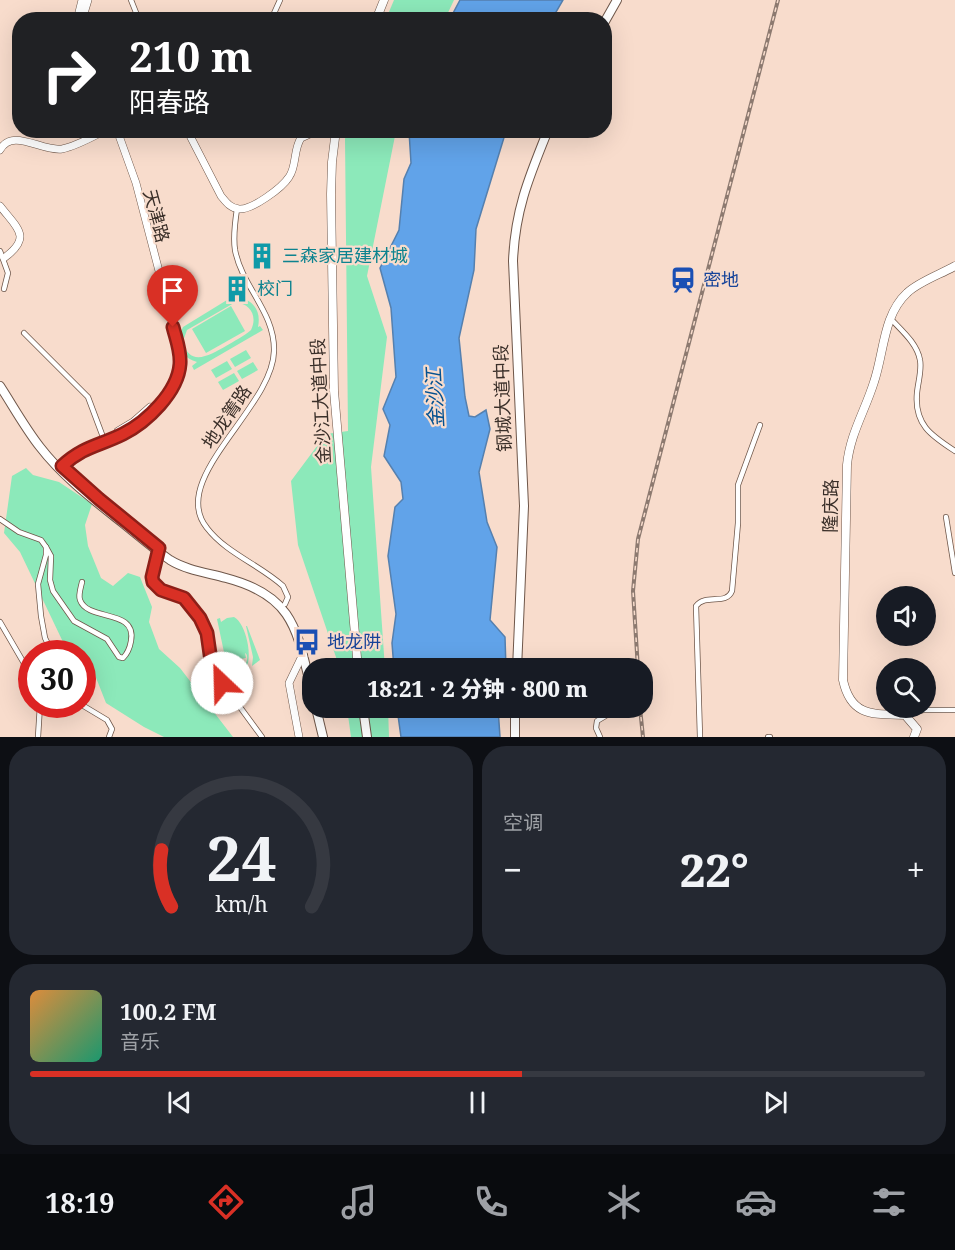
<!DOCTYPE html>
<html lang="zh">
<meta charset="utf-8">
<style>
body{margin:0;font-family:"Noto Serif","Noto Sans SC",serif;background:#242831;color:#f1f3f6;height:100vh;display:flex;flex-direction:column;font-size:22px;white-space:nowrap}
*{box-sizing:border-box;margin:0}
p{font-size:20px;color:#9ea1a6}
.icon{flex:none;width:33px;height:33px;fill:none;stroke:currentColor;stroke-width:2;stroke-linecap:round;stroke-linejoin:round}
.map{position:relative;height:737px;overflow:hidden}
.details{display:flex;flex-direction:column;gap:9px;padding:9px;background:#0d0f14;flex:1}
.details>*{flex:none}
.top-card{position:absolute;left:12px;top:12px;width:600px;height:126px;border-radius:24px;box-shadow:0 6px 24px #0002;background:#202124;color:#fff;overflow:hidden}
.controls{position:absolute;left:876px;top:586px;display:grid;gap:12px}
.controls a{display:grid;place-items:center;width:60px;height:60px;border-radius:50%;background:#171b24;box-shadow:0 6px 24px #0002;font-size:30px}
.speed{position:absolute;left:18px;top:640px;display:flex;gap:12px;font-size:30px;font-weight:700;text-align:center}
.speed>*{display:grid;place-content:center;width:78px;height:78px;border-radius:50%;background:#171b24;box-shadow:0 6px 24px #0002;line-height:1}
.speed .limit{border:9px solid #d22;background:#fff;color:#111}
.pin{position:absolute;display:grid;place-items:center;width:51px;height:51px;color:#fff;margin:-62px -26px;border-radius:50% 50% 50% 0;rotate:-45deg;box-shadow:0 0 6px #0007}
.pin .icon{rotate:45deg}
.me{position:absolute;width:66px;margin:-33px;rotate:336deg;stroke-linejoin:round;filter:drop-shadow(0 0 4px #0008)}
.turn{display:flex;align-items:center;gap:21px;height:126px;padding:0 18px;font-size:27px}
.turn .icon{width:78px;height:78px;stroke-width:2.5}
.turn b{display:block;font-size:42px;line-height:51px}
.big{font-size:45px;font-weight:800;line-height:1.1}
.details .card{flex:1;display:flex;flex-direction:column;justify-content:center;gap:9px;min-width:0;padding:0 21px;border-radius:24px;background:#242831}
.details .dial{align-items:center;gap:0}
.dial svg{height:156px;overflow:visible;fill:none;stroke:#363941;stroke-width:7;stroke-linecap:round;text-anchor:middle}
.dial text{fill:#f1f3f6;stroke:none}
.song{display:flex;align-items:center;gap:18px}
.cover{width:72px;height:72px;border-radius:9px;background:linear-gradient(135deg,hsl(30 70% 55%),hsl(160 70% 35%))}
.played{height:6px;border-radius:3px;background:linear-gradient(90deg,#d93025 55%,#363941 55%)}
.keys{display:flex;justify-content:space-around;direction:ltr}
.heat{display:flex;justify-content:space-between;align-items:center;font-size:33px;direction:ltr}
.details .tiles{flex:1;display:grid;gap:9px;grid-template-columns:1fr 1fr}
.card:last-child{grid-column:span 2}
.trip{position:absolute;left:302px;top:658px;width:351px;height:60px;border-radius:24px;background:#171b24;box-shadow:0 6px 24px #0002;font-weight:800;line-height:60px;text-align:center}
.dock{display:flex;height:96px;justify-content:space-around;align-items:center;background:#090b0e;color:#9ea1a6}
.dock .icon{width:42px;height:42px}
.dock .selected{color:#d93025}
.dock b{font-size:27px;color:#f1f3f6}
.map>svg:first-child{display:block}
.green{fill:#8ce9ba;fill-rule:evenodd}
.water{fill:#61a3e9;stroke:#5580af;stroke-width:1.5}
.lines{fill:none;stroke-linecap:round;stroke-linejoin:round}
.street-casing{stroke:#6e5649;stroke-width:6}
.secondary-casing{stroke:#6e5649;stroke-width:8}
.primary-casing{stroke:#6e5649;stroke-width:9}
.highway-casing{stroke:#6e5649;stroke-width:10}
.street{stroke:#fff;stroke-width:4.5}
.secondary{stroke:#fff;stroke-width:7}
.primary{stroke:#fff;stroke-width:8}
.highway{stroke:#fff;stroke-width:8}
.rail-casing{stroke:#8d7a70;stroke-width:4}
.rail{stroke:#f8dccc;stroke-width:1.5;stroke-dasharray:4.5;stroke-linecap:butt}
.route-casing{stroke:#8d1f18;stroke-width:15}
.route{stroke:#d93025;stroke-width:10}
.labels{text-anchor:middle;stroke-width:4.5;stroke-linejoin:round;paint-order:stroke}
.street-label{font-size:18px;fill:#3a2f29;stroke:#f8dccc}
.culture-label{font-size:18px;fill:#0d838f;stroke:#f8dccc;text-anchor:start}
.transit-label{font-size:18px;fill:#164399;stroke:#f8dccc;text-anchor:start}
.water-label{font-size:20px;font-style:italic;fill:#045190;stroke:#f8dccc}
</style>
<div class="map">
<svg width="955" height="737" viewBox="0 0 955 737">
<rect width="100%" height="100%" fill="#f8dccc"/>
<g class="green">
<path d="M394,0h60l-9,19h-59z"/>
<path d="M347,131h49l-29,145 20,61 -16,130 14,202h-45l-42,-124 -7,-64 35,-47 22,-3 -3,-292z"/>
<path d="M240,297c15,5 21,15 18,30l2,-1 3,4 -69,40 -2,-4 5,-4c-17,-5 -22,-19 -14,-35l44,-27zM234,303c16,-1 24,13 17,27 -8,7 -17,11 -25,16 -16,9 -37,22 -43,-5l4,-11z"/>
<path d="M231,306l14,25 -39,22 -14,-24z"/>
<path d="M246,350l5,8 -16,9 -5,-8z"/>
<path d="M227,361l5,8 -16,9 -5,-8z"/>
<path d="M253,362l5,8 -16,9 -5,-8z"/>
<path d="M234,373l5,8 -16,9 -5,-8z"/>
<path d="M26,468l7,7 26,7 33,22 -7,21 3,21 13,32 12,8 15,-13 12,4 12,30 -3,15 10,27 21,19 53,69h-69l-20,-10 -38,-24 -13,-33 -10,-10 -1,-6h-6l-13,-12 -43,-90 -16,-19 8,-57z"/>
<path d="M234,617c12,6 20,42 11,53l-7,2 -7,-2 1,5 -3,1 -12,-57 3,-1 1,4 6,-4zM245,653c4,2 2,10 -1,14l-9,1 -6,-7 17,-3z"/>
<path d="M246,626h1l13,34 -8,6 1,-9z"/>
<path d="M347,708h41l1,29h-38z"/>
</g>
<g class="water">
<path d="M460,0h103l-11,19h-102z"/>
<path d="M409,131h97l-30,98 -2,41 -15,68 6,59 4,19 6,1 11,-7 4,19 -11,43 8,50 10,25 -7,73 15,17 1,32h-112l-2,-26 4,-29 -8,-58 7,-49 8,-8 -2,-17 -17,-26 6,-31 -7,-16 13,-32 -5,-69 -11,-40 19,-38 5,-51 7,-16z"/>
<path d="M397,708h101l2,29h-99z"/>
</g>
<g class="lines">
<g class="street-casing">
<g id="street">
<path d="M131,0l8,20"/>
<path d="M271,20l9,-20"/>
<path d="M237,209c-2,13 -4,28 -2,41 7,37 40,62 39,101 -1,57 -107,128 -67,177 19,25 53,37 76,58l5,11 -3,7"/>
<path d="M0,251l8,22 -4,16"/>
<path d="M890,318c11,12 27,25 30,42 2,10 -2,22 -3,33 -3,32 15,43 38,58"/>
<path d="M24,333l64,64 15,40"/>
<path d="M946,517l9,56"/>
<path d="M0,519l19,13 22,8 5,7v8l-8,29 3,32 4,22 8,16"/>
<path d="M46,547l5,9 -1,24 3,11 21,30 33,18 12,18 4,1c5,-5 7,-11 8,-17 6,-33 -43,-19 -51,-41 -2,-5 1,-13 2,-18"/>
<path d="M159,551c-2,8 -10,24 -6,32 7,12 28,10 37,20 9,11 17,24 19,38 1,11 1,22 6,32l47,64"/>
<path d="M0,622l32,55"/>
<path d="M82,705l25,15 5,9 -3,8"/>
<path d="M905,715l18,-5h32"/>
<path d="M38,737l2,-32"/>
<path d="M600,737l-4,-9 1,-7 15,-9"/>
<path d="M700,737l-4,-131c10,-13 30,0 36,-15l6,-68v-38l22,-60"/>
<path d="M768,737h2"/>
</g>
</g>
<g class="secondary-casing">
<g id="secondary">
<path d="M77,20l5,-20"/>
<path d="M82,20l6,-20"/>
<path d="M187,130l34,66c5,6 9,12 18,13 13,1 43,-21 50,-32 8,-11 4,-27 12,-39l13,-6 21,2"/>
<path d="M0,150c12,-23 42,2 62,-1 15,-3 30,-12 44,-19"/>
<path d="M0,206c17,22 33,31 4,52"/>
<path d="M118,431l15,-9 17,-15"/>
<path d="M60,468c24,-23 37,-21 64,-35 22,-11 47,-36 54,-61 4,-10 1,-21 -1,-32l-41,-157 -19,-53"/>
<path d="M299,737l-10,-54 14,-29"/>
</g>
</g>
<g class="primary-casing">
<g id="primary">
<path d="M376,20l8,-20"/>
<path d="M336,130l-4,32 -1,32 3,197 24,278"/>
<path d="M914,737l3,-8 -12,-14c-32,-1 -54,2 -62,-35l4,-215c3,-31 18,-54 27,-83 10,-29 9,-67 33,-89 11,-11 34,-19 48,-27"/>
</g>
</g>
<g class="highway-casing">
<g id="highway">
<path d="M604,23l13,-23"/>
<path d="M0,386c13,20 25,42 40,61 23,30 55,54 84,77 15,12 30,25 46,36 16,10 38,13 56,18 69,18 71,53 86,114"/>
<path d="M517,669l7,-163 -11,-245c2,-51 16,-84 35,-131"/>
<path d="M316,708l7,29"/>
<path d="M363,708l4,29"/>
<path d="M515,708v29"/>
</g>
</g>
<use href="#street" class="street"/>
<use href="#secondary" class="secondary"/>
<use href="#primary" class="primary"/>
<use href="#highway" class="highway"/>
<g class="rail-casing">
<g id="rail">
<path d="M638,669l-5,-78 5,-52 140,-539"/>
<path d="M640,708l3,29"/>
</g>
</g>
<use href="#rail" class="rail"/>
</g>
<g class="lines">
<g class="route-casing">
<path id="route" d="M173,327c3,12 8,24 7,37 -2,28 -33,58 -57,70 -24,12 -39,12 -61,32l37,33 60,49 -7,29 1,5 8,8 23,8 16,20 7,15 5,35 10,15"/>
</g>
<use href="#route" class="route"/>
</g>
<defs>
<g id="building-bare" transform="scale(2.07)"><path d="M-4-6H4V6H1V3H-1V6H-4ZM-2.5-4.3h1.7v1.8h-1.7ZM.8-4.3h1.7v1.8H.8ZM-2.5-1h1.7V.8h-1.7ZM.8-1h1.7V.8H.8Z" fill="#0f9aa8" stroke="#f8dccc" stroke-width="2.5" paint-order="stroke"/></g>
<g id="station-bare" transform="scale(2.07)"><path d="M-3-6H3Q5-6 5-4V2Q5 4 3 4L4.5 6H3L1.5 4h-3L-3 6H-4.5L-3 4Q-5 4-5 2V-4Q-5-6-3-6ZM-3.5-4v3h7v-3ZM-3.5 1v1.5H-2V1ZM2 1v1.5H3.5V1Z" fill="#1a4fb4" stroke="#f8dccc" stroke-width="2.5" paint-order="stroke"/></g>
<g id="bus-bare" transform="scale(2.07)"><path d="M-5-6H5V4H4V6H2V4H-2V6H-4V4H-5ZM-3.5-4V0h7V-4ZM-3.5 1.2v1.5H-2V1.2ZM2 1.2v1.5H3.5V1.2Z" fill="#1a4fb4" stroke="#f8dccc" stroke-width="2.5" paint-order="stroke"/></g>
</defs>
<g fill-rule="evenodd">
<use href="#building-bare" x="262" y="256"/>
<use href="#station-bare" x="683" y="280"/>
<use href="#building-bare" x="237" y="289"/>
<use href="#bus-bare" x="307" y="642"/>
</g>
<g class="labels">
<g class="street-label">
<text transform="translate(156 216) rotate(75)" y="6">天津路</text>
<text transform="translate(503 398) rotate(-92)" y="6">钢城大道中段</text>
<text transform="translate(321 401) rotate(-93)" y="6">金沙江大道中段</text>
<text transform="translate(227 417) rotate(-56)" y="6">地龙箐路</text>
<text transform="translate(831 506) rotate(-89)" y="6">隆庆路</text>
</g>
<g class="culture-label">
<text x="282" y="262">三森家居建材城</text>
<text x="257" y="295">校门</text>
</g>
<g class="transit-label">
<text x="703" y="286">密地</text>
<text x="327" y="648">地龙阱</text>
</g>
<g class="water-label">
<text transform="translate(435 398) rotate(-93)" y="7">金沙江</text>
</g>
</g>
</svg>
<div class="controls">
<a><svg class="icon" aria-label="sound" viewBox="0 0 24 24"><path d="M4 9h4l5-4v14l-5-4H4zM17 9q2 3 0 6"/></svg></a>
<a><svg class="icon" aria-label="search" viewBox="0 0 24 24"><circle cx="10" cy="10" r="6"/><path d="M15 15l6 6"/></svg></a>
</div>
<div class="speed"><div class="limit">30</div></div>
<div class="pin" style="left:173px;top:327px;background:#d93025"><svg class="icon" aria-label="arrive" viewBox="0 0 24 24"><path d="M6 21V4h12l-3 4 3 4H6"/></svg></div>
<svg class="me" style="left:222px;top:683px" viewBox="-20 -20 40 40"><circle r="19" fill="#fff"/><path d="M0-13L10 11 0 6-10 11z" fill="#d93025"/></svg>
<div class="trip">18:21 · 2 分钟 · 800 m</div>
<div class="top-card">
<div class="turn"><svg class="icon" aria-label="right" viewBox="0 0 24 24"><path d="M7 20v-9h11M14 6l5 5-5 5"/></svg><div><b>210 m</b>阳春路</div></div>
</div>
</div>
<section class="details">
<div class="tiles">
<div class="card dial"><svg viewBox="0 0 100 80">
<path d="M14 69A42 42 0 1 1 86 69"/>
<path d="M14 69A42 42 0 0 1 9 40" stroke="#d93025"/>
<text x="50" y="56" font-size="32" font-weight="700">24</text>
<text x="50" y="72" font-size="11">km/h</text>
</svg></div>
<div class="card"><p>空调</p>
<div class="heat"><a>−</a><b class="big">22°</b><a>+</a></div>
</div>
<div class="card">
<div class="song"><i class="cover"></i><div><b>100.2 FM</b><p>音乐</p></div></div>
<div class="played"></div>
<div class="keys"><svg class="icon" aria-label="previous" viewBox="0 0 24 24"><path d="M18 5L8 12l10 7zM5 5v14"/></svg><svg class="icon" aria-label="pause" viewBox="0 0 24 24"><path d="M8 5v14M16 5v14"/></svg><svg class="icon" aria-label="next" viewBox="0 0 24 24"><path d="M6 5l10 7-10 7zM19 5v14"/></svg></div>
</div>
</div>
</section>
<nav class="dock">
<b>18:19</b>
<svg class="icon selected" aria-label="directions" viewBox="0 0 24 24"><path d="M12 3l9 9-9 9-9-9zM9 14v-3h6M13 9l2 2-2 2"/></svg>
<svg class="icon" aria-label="music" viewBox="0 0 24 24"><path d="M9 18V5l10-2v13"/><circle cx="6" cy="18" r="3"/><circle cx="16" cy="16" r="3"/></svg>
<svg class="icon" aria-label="phone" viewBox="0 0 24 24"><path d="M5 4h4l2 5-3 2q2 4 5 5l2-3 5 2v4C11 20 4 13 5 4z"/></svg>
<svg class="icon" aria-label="climate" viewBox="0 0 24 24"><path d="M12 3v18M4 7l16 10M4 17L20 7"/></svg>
<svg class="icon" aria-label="car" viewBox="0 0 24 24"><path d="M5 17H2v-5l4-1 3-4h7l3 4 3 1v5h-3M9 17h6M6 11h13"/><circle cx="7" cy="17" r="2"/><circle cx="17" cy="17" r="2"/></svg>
<svg class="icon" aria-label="filters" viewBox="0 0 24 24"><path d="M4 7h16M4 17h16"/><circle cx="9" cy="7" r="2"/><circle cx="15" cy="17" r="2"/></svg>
</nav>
